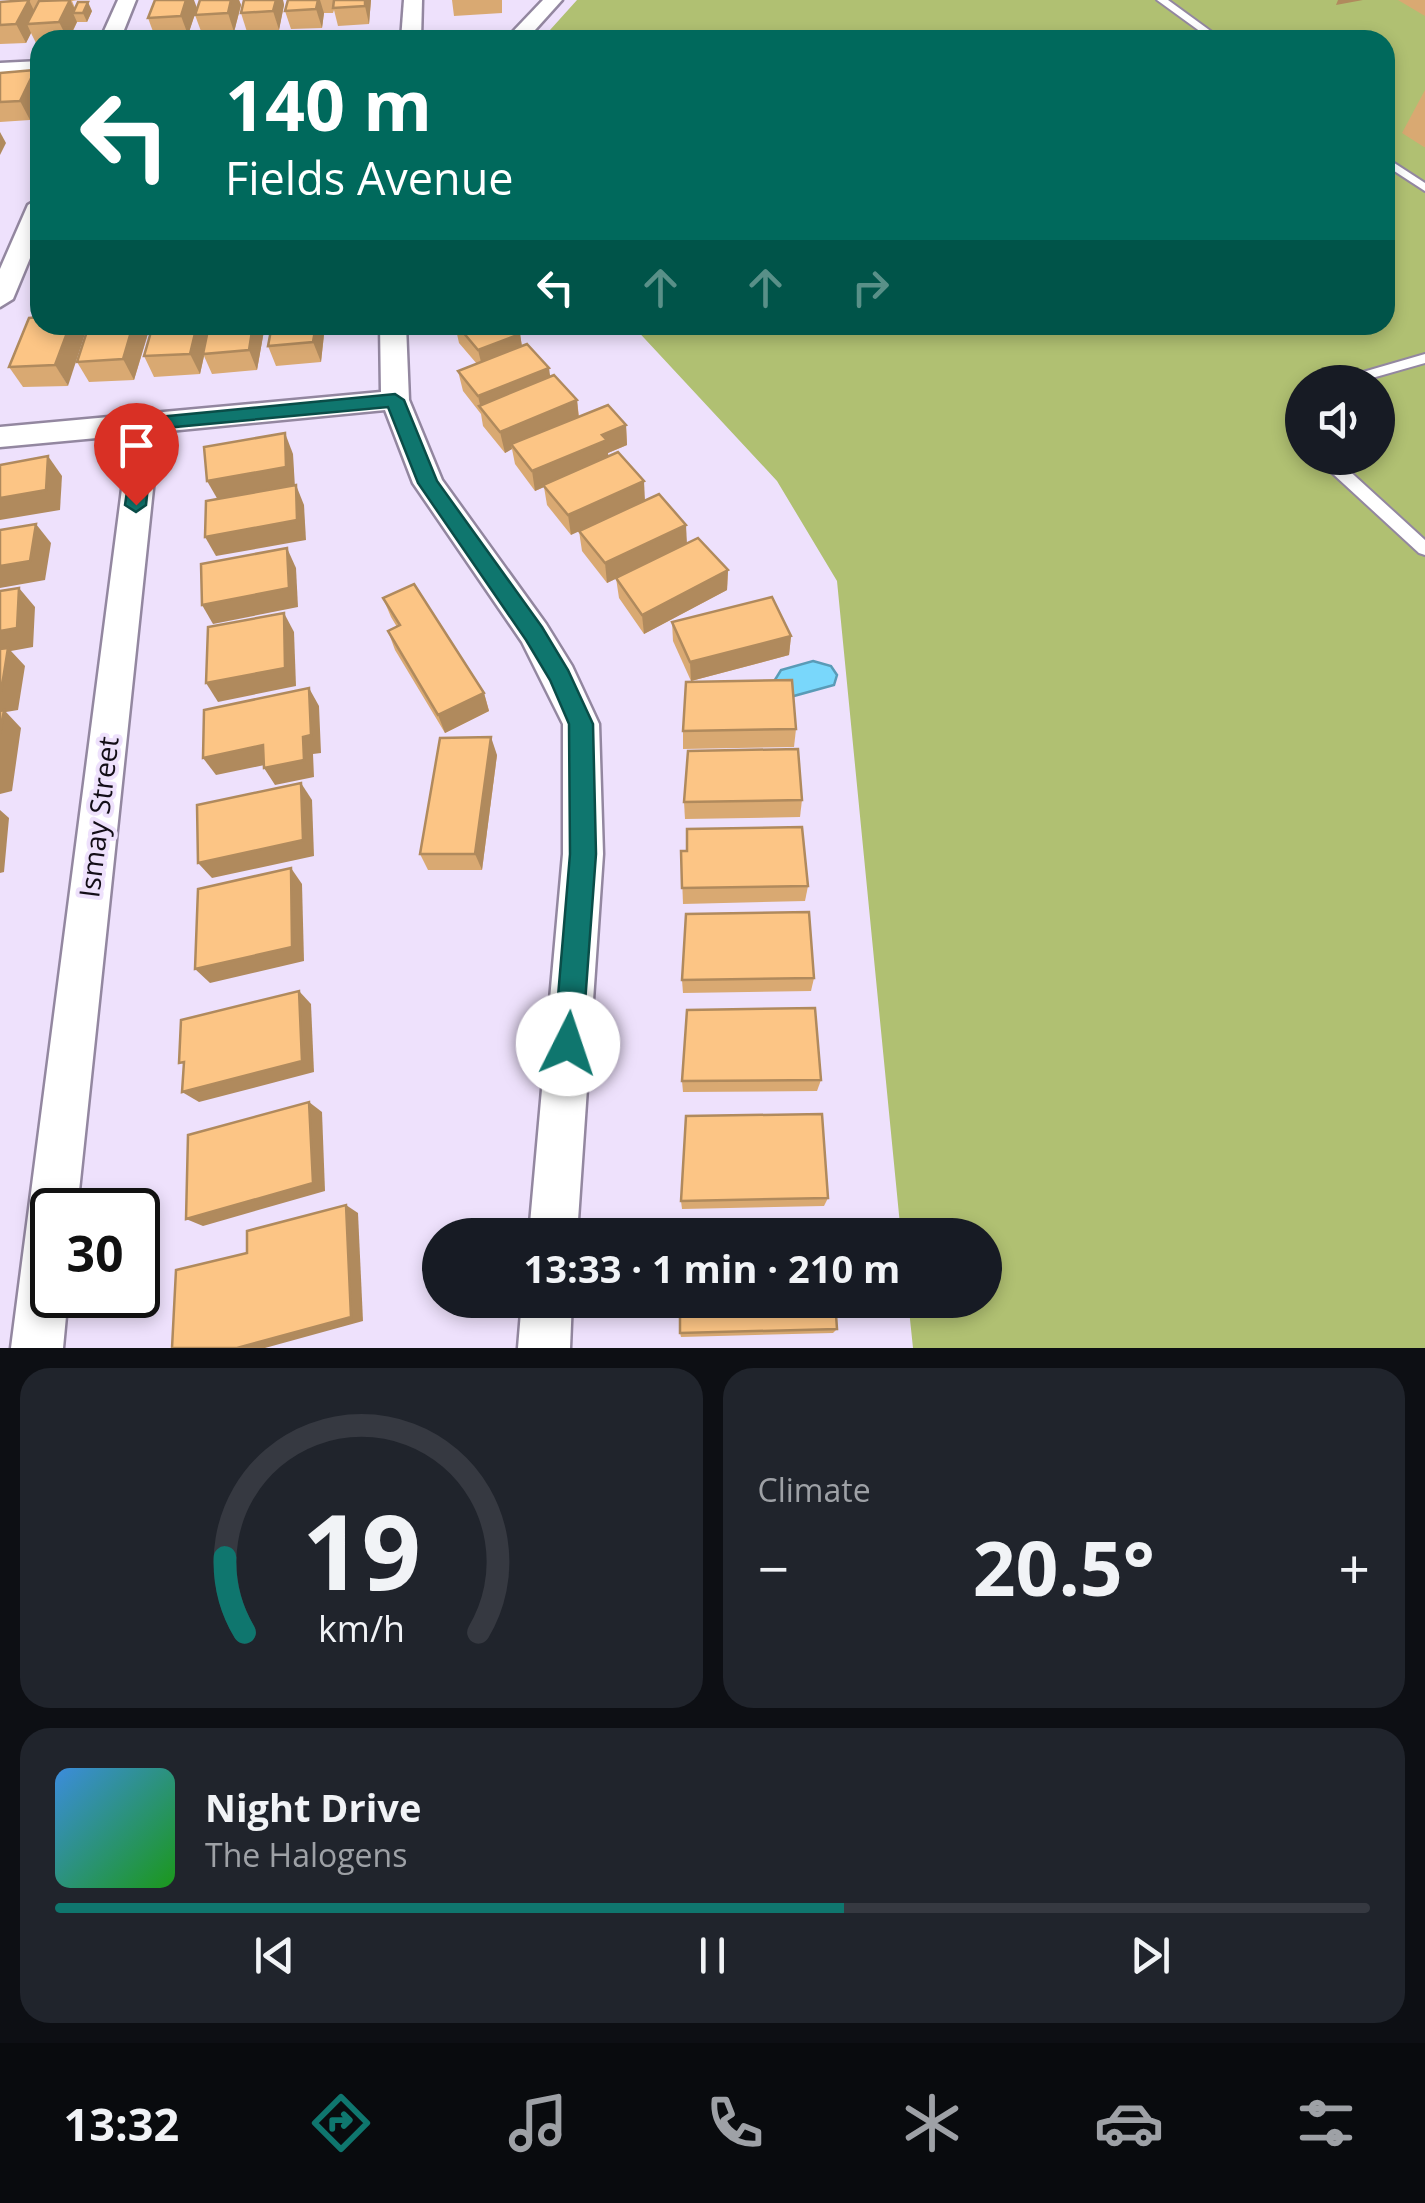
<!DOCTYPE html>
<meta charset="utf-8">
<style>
body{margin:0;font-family:"Open Sans",sans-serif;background:#20242c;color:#f1f3f6;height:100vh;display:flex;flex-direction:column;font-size:38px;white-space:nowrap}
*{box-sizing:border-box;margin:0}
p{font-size:32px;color:#9ea1a6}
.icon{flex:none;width:55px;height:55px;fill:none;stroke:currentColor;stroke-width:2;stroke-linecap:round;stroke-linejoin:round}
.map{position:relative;height:1348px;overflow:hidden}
.side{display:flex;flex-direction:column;gap:20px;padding:20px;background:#0d0f14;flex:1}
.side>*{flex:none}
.top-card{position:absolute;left:30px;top:30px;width:1365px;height:305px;border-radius:30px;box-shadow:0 5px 15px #0003;background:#00695c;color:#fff;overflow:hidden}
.tools{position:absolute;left:1285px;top:365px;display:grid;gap:20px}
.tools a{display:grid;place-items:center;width:110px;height:110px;border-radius:50%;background:#171b24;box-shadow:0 5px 15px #0003;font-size:50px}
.speed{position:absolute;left:30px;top:1188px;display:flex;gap:20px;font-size:50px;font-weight:700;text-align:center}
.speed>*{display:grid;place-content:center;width:130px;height:130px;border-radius:50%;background:#171b24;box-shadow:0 5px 15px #0003;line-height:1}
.speed .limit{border:5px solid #111;border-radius:15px;background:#fff;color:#111}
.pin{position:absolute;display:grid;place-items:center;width:85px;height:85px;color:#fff;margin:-102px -42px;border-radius:50% 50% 50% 0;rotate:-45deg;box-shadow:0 0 10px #0007}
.pin .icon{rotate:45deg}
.me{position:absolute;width:110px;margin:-55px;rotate:4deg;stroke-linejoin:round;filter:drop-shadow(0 0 8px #0008)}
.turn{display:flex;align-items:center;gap:35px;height:210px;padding:0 30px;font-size:45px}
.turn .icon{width:130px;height:130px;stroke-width:2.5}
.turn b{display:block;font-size:70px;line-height:85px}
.lanes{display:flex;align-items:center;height:95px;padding:0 30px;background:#0003;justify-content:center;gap:50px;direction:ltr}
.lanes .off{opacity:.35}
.big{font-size:75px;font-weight:700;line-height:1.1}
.side .card{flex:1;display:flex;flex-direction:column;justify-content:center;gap:15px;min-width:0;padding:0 35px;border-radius:30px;background:#20242c}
.side .dial{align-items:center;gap:0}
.dial svg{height:260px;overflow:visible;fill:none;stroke:#363941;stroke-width:7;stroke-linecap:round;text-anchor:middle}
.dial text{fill:#f1f3f6;stroke:none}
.song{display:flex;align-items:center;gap:30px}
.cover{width:120px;height:120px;border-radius:15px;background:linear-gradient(135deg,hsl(210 70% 55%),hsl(120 70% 35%))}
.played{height:10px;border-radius:5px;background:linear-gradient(90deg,#0f766e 60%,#363941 60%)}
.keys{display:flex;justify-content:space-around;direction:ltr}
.heat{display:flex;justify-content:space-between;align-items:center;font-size:55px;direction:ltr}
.side .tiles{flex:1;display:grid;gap:20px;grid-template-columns:1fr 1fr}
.card:last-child{grid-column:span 2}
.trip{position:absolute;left:422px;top:1218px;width:580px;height:100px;border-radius:50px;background:#171b24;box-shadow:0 5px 15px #0003;font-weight:700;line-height:100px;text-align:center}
.tabs{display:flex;height:160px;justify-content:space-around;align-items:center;background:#090b0e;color:#9ea1a6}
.tabs .icon{width:70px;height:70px}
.tabs .current{color:#0f766e}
.tabs b{font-size:45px;color:#f1f3f6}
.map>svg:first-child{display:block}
.forest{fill:#b0c072;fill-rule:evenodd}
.water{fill:#79d7fb;stroke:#5a9bb7;stroke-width:2.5}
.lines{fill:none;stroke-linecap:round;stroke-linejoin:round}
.lane-casing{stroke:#9387a0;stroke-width:4}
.street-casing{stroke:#9387a0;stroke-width:5}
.lane{fill:#fff;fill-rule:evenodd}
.street{fill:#fff;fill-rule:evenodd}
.wall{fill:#d9a972}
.shaded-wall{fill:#b08a5d}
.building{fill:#fcc585;stroke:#b08a5d;stroke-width:2.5}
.route{fill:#0f766e;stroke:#0a4d48;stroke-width:2.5}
.labels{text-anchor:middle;stroke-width:8;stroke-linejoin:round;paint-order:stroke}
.street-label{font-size:28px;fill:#130e17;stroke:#eee1fc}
</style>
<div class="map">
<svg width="1425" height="1348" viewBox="0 0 1425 1348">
<rect width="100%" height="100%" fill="#eee1fc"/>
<path class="forest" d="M577,0h848v1348h-512l-5,-48h77v-65h-84l-64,-654 -60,-100 -145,-156h753v-285h-844zM1302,382h76v76h-76z"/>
<path class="water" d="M813,661l18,5 6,9 -3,10 -44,12 -17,-14 8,-13z"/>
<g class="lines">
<g class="lane-casing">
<g id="lane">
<path d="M1157,0h11l55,40h-11z"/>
<path d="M1385,157l40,26v8l-40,-26z"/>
<path d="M1425,354v9l-67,19h-21l2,-3z"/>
<path d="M1326,458h14l4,8 81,74v15l-6,-2 -87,-80z"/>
</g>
</g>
<g class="street-casing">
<g id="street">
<path d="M118,0h18l-16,40h-20z"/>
<path d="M404,0h18l-1,40h-20z"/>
<path d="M543,0h19l-36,40h-21z"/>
<path d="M40,61v12l-40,2v-12z"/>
<path d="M40,198v36l-27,65 -13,8v-38l28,-64z"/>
<path d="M380,325h26l3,75 33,80 104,144 26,42 27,58 4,130 -26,381h-48l34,-381v-130l-41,-82 -109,-159 -28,-73 -226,22 -82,778h-25v85h16l-5,53h-52l118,-913 -129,12v-20l381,-35z"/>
<path d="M522,1300h50l-2,48h-52z"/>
</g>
</g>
<use href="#lane" class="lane"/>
<use href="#street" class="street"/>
</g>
<g class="wall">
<path d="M22,0h56l-6,1 3,7 17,3 -5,11h-10l-8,18h-29v3h-4l-5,-10 -5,10 -26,1v-42z"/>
<path d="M200,0h39l2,5 -7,27 -32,2 -7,-19z"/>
<path d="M244,0h39l1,5 -5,25 -32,2 -6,-19z"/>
<path d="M288,0h83l-2,24 -31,2 -4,-16 -1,3h-9l-2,15 -31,1 -6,-18z"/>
<path d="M452,0h50v13l-48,3z"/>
<path d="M1398,0h27v16z"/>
<path d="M197,8l-9,27 -33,2 -7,-19z"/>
<path d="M35,70l5,11v18l-10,21 -30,2v-49z"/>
<path d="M1425,90v57h-1l-22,-14z"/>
<path d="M29,318l39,68 -45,1 -14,-20z"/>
<path d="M153,325h112l-8,45 -45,4 -8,-18 -4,18 -46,3 -10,-21z"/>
<path d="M272,325h53l-4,37 -45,4 -8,-20z"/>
<path d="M455,325h57l8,9 2,12 28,31 27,23 2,17 47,8 1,20 -19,8 -37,82 -24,-30 -3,-18 -9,4 -20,-27 -3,-15 -7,4 -22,-27 -2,-12 -18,-23 -5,-20 19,-7 -18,-21z"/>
<path d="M149,330l-15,50 -45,2 -12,-20z"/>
<path d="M579,531l108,13 41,26 -1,20 -83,44 -25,-36 -3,-20 18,-8 -27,13 -25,-32z"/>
<path d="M383,598l101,95 5,18 -44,22 -50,-83 -7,-19 9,-4 -6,-10z"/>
<path d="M672,622l119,14 -2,19 -98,26 -18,-40z"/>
<path d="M796,729l-2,18 -111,2v-18z"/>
<path d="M497,755l-15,115h-54l-8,-16z"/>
<path d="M802,800l-2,17 -115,2 -1,-17z"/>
<path d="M681,851l127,35 -3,15 -122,3z"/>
<path d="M814,978l-3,13 -128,2 -1,-13z"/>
<path d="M821,1080l-4,11 -134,1 -1,-11z"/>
<path d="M828,1198l-4,8 -142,3 -1,-8z"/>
<path d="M837,1329l-4,4 -152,4 -1,-4z"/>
</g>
<g class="shaded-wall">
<path d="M29,0l9,19 -11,5 4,9 -5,10 -10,-19z"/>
<path d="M70,0l7,13h-4l4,9 -9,18 -9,-18z"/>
<path d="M186,0h8l3,8 -9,27 -7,-19z"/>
<path d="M231,0h8l2,5 -7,27 -6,-19z"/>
<path d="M276,0h7l1,5 -5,25 -6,-19z"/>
<path d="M318,0h2l4,13 -2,15 -6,-19z"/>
<path d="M365,0h6l-2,24 -4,-18z"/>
<path d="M1338,0h25l-27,5z"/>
<path d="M88,2l4,9 -5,11 -4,-9z"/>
<path d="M35,70l5,11v18l-10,21 -10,-19z"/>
<path d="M0,132l6,11 -6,12z"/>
<path d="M70,325h10l5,9 -17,52 -13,-21z"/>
<path d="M133,325h13l3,5 -15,50 -11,-21z"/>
<path d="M197,325h14l-8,29 1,2 -4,18 -10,-20z"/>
<path d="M253,325h12l-8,45 -8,-20z"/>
<path d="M316,325h9l-4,37 -8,-20z"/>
<path d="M520,334l3,20 -40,16 -5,-20z"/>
<path d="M549,368l3,21 -71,20 -3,-13z"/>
<path d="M577,400l2,21 -68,23 1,5 -7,4 -5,-21z"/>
<path d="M626,425l1,20 -19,8 1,7 -66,25 1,2 -9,4 -3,-20 70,-36z"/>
<path d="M285,433l8,21 2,33 -77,13 -11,-19z"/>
<path d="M48,456l14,20 -2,34 -60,10v-22z"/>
<path d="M644,481l1,20 -74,34 -3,-20z"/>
<path d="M296,485l8,20 2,35 -90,16 -11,-19z"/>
<path d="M36,524l15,19 -6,37 -45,8v-22z"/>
<path d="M686,525l1,19 -80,39 -2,-20z"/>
<path d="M287,548l9,20 2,39 -85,17 -11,-19z"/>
<path d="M728,570l-1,20 -83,44 -2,-19z"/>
<path d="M19,588l16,19 -2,40 -22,4 14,15 -7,44 -12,2 15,16 -9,63 -12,3v-163z"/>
<path d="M284,613l10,19 2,54 -78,16 -12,-19z"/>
<path d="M791,636l-2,19 -98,26 -1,-19z"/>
<path d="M309,688l10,18 2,47 -8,1 1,23 -39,8 -11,-17 39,-31z"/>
<path d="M484,693l5,18 -44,22 -7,-18z"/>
<path d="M491,737l6,18 -15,115 -7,-16z"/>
<path d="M263,745l11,18 -58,12 -13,-17z"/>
<path d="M301,783l11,17 2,56 -102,22 -14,-15z"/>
<path d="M0,810l9,8 -5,54 -4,1z"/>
<path d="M291,868l11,16 2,77 -94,22 -15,-14z"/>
<path d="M299,991l12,13 3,68 -115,30 -17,-10z"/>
<path d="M309,1102l13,10 3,79 -122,35 -17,-7z"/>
<path d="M346,1205l12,8 5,108 -98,27h-28z"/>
</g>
<g class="building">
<path d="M29,0l-13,24 -16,1v-23z"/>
<path d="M70,0l-11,22 -32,2 12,-23z"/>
<path d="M155,0h31l-5,16 -33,2z"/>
<path d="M200,0h31l-3,13 -33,2z"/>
<path d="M244,0h32l-3,11 -32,2z"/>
<path d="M288,0h30l-2,9 -31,2z"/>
<path d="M334,0h31v6l-32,2z"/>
<path d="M78,2h10l-5,11h-10z"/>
<path d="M35,70l-15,31 -20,1v-29z"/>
<path d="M40,317v8h30l-15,40 -46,2 20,-49z"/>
<path d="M89,325h44l-10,34 -46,3z"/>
<path d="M153,325h44l-7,29 -46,2z"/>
<path d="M209,325h44l-4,25 -46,4z"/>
<path d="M272,325h44l-3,17 -45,4z"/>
<path d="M457,325h55l8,9 -42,16z"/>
<path d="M527,344l22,24 -71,28 -20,-25z"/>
<path d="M554,375l23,25 -77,32 -21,-26z"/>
<path d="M608,405l18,20 -24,10 5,5 -75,31 -21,-27z"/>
<path d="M285,433l1,34 -79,14 -3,-34z"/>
<path d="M618,452l26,29 -76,34 -25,-30z"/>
<path d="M48,456l-2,34 -46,8v-33z"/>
<path d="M296,485l1,35 -92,17 1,-36z"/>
<path d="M659,494l27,31 -81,38 -26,-32z"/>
<path d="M36,524l-6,37 -30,5v-36z"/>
<path d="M698,538l30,32 -86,45 -26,-37z"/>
<path d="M287,548l2,40 -87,17 -1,-41z"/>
<path d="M414,584l70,109 -46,22 -50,-84 12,-6 -17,-27z"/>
<path d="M19,588l-2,40 -17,3v-40z"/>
<path d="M772,597l19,39 -101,26 -18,-40z"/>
<path d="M284,613l1,55 -79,15 2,-56z"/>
<path d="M8,648l-7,44h-1v-43z"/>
<path d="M792,680l4,49 -113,2 3,-49z"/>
<path d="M309,688l2,47 -8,2 1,23 -40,8 -1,-23 -60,13 1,-48z"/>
<path d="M4,710l-4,24v-23z"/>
<path d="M491,737l-16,117h-55l20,-116z"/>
<path d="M798,749l4,51 -118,2 4,-51z"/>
<path d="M301,783l2,57 -105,23 -1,-58z"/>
<path d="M802,827l6,59 -126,2 -1,-37h6v-22z"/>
<path d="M291,868l1,79 -97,22 3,-80z"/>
<path d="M809,912l5,66 -132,2 4,-66z"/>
<path d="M299,991l3,70 -120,31 2,-30 -5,1 2,-43z"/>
<path d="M815,1008l6,72 -139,1 5,-71z"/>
<path d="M309,1102l4,81 -127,36 2,-84z"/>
<path d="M822,1114l6,84 -147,3 5,-85z"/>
<path d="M346,1205l5,112 -114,31h-65l4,-78 71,-17v-22z"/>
<path d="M680,1300h155l2,29 -157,4z"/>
</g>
<path class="route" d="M395,394l9,6 33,81 105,146 26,43 25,54 3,130 -14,190 -4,11 -10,4 -10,-4 -4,-11 16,-190 -1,-130 -19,-44 -24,-40 -108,-157 -30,-76 -234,22 -8,76 -10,7 -11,-7 13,-86z"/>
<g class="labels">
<g class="street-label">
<text transform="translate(99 817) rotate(-83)" y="10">Ismay Street</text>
</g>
</g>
</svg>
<div class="tools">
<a><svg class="icon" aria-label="sound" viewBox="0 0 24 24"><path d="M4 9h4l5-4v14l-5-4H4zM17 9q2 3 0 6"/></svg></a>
</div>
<div class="speed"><div class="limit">30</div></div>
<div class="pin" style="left:136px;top:505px;background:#d93025"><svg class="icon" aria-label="arrive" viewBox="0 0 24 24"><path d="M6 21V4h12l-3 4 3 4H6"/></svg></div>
<svg class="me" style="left:568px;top:1044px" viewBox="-20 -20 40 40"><circle r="19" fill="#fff"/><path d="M0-13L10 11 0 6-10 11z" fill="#0f766e"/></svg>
<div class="trip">13:33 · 1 min · 210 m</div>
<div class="top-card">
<div class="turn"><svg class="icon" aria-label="left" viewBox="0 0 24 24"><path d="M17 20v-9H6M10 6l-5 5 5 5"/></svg><div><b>140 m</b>Fields Avenue</div></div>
<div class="lanes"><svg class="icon" aria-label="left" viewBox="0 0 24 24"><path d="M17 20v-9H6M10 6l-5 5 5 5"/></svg><svg class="icon off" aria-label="ahead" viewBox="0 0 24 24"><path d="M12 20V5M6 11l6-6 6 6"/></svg><svg class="icon off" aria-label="ahead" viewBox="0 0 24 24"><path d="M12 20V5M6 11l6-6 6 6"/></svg><svg class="icon off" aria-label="right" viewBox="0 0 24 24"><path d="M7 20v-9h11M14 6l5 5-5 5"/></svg></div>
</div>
</div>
<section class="side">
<div class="tiles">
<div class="card dial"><svg viewBox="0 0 100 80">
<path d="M14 69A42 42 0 1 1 86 69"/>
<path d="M14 69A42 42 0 0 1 8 46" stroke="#0f766e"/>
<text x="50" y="56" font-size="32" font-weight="700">19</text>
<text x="50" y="72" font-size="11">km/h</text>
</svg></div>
<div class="card"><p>Climate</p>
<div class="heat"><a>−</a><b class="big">20.5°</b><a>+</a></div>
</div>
<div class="card">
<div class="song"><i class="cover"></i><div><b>Night Drive</b><p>The Halogens</p></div></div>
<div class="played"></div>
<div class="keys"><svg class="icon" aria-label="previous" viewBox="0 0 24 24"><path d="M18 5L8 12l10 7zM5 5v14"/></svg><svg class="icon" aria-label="pause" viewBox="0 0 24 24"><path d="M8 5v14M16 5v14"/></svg><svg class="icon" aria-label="next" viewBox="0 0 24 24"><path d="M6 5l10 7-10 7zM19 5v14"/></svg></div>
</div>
</div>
</section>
<nav class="tabs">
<b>13:32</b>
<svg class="icon current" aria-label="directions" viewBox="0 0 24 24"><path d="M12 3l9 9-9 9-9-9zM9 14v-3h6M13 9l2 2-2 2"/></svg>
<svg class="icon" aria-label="music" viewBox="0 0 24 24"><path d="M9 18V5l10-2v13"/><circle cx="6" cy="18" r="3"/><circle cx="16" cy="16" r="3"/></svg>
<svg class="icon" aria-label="phone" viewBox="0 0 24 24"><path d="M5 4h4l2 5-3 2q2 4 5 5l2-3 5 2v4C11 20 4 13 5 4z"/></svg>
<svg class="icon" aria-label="climate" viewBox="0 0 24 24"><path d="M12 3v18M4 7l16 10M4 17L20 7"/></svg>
<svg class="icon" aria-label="car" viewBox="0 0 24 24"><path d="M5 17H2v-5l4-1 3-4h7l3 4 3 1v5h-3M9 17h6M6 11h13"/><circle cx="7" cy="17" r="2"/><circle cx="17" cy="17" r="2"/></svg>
<svg class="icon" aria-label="filters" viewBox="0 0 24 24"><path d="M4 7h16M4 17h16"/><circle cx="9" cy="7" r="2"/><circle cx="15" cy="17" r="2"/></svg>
</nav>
